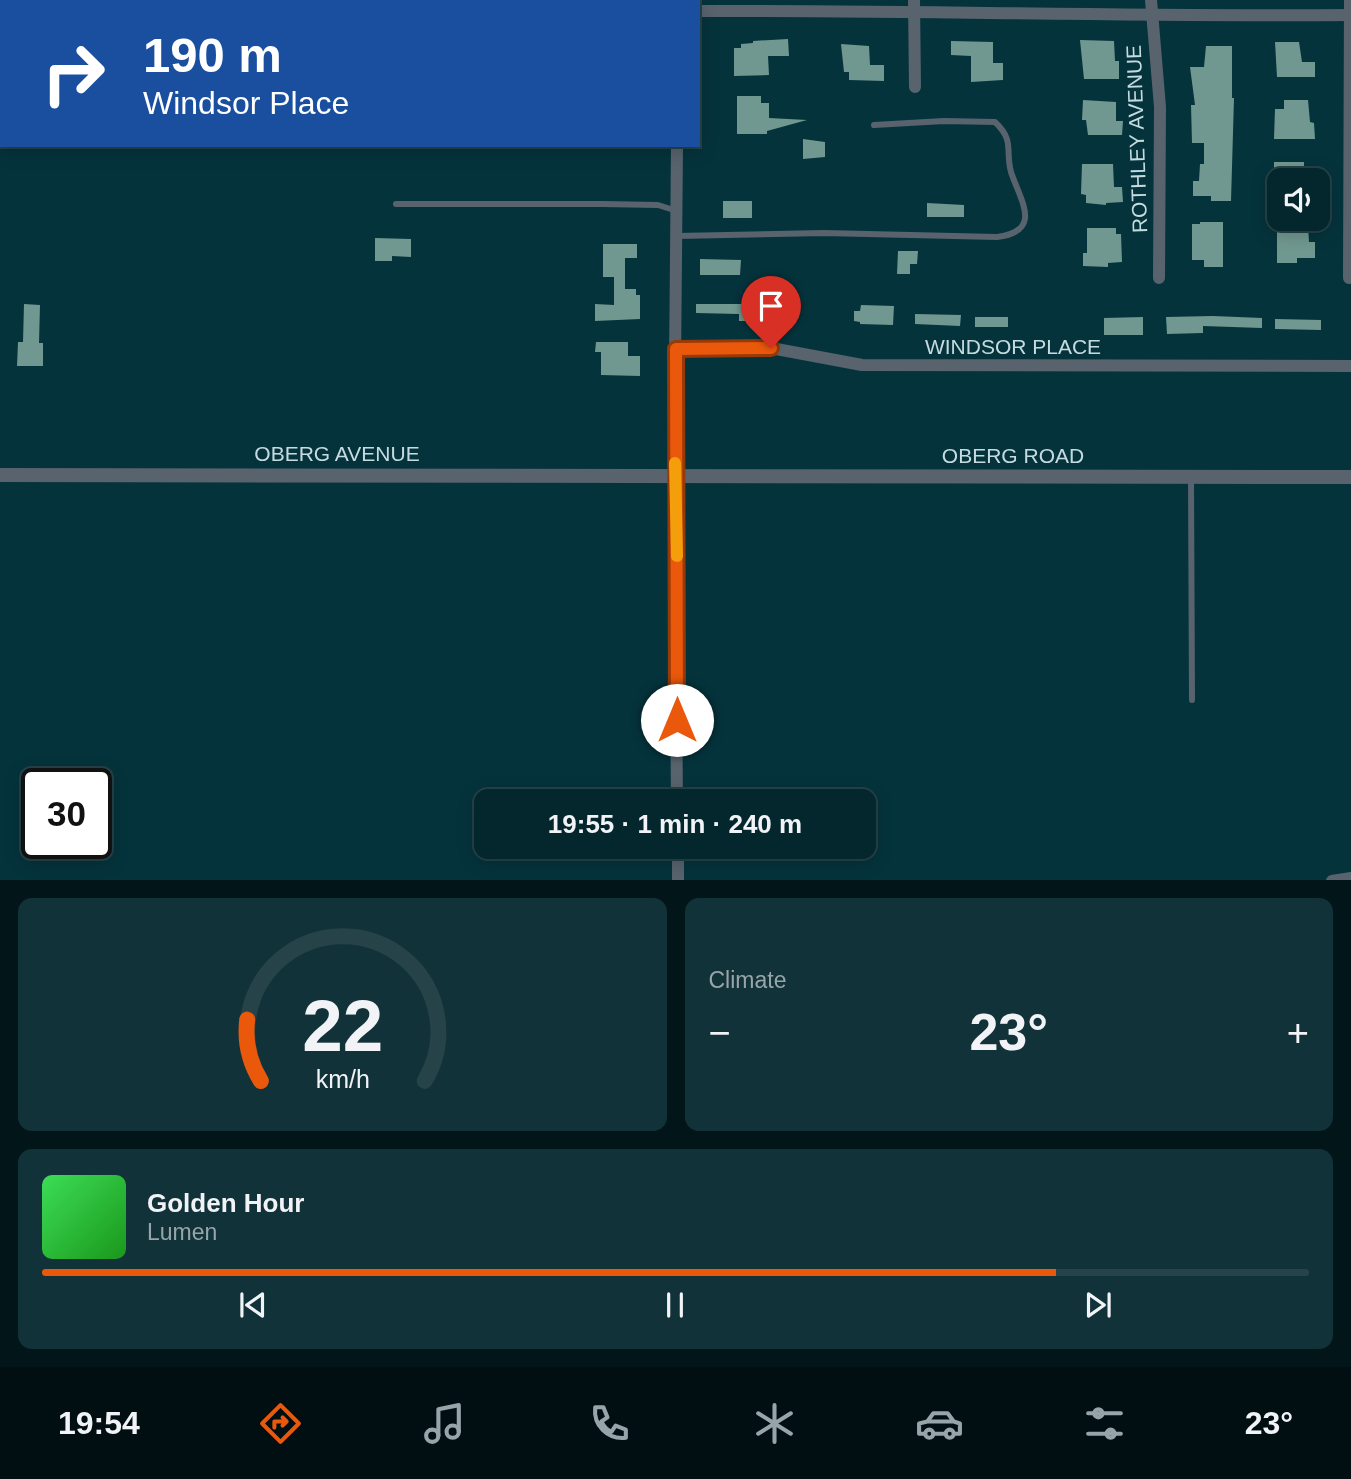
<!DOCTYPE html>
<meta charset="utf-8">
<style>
body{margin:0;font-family:Arial,sans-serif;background:#123239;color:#f1f3f6;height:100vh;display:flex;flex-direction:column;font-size:26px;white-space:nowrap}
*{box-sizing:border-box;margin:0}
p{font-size:23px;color:#97a5aa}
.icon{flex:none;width:38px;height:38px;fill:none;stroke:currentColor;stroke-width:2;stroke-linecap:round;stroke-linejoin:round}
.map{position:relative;height:880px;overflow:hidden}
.details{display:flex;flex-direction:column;gap:18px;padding:18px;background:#021519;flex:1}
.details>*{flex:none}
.top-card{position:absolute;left:0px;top:0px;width:700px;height:147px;box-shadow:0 4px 18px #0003,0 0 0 2px #254349;background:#1a4fa0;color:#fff;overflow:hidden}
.buttons{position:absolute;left:1267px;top:168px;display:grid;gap:14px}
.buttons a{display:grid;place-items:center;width:63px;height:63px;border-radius:14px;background:#04262d;box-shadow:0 4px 18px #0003,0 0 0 2px #254349;font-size:35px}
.speed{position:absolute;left:21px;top:768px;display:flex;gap:14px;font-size:35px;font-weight:700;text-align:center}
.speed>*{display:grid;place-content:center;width:91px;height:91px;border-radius:50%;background:#04262d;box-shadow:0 4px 18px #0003,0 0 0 2px #254349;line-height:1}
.speed .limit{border:4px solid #111;border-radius:10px;background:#fff;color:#111}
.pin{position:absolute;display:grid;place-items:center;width:60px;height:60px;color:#fff;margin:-72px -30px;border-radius:50% 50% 50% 0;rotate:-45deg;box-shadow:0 0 7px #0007}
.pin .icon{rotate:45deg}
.me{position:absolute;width:77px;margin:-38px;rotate:0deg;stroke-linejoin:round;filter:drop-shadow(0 0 5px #0008)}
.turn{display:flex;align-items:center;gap:24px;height:147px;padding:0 28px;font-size:32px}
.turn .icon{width:91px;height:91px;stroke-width:2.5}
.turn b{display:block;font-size:49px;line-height:60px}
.big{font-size:52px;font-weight:600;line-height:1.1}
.details .tile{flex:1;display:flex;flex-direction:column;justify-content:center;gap:10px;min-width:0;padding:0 24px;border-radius:14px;background:#123239}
.details .dial{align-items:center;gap:0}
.dial svg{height:182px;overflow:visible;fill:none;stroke:#254349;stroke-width:7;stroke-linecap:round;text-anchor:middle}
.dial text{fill:#f1f3f6;stroke:none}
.song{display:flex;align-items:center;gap:21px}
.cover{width:84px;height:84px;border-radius:10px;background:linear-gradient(135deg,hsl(130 70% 55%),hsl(120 70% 35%))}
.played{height:7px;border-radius:4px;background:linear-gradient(90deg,#ea580c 80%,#254349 80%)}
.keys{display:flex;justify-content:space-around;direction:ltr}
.heat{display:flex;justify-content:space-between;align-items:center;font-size:38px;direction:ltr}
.details .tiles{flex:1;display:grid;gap:18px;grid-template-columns:1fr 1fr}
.tile:last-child{grid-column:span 2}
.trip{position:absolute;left:474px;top:789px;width:402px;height:70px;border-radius:14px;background:#04262d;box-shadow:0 4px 18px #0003,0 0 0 2px #254349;font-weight:600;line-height:70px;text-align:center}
.tabs{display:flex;height:112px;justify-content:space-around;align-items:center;background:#020f12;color:#97a5aa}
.tabs .icon{width:49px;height:49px}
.tabs .current{color:#ea580c}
.tabs b{font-size:32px;color:#f1f3f6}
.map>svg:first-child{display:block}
.building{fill:#719890}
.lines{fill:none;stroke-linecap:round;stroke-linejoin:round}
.service{stroke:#58636e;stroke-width:6}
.minor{stroke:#58636e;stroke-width:12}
.tertiary{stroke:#58636e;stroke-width:14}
.route-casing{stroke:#983908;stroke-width:18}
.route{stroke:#ea580c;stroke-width:12}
.slow{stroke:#f59e0b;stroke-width:12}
.labels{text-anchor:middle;stroke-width:7;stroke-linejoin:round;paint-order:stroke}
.street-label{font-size:21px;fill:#c5dbe0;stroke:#05333c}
</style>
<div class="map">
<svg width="1351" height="881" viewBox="0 0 1351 881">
<rect width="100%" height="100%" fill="#05333c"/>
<g class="building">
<path d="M788,39l1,17h-21l1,19 -35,1v-28h7v-4l12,-1v-2z"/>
<path d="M1080,40l34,1 1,20h4v18h-35z"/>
<path d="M951,41l42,1v21h10v17l-32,2v-26l-20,-1z"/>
<path d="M1275,42h24l3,20h13v15h-38z"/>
<path d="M841,44l28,2 1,19h14v16l-35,-1v-8h-5z"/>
<path d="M1206,46h26v52h2l-3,103h-20v-5h-18v-15h6l1,-17h4v-21h-12l-1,-38h4l-5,-38h14z"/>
<path d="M737,96h24v7h8v15l38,2 -40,11v3h-30z"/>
<path d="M1083,100l33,2v19h7l-1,14h-34l-2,-15h-4z"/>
<path d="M1284,100h24l2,22 4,1 1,16h-41l1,-30h9z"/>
<path d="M803,139l22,3v15l-22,2z"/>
<rect x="1274" y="162" width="30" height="18"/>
<path d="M1082,164h31l1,23h8l1,15 -17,1v2l-20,-2v-8l-5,-1z"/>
<rect x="723" y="201" width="29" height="17"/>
<path d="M927,203l37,2v12h-37z"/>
<path d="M1200,222h23v45h-19v-7h-12v-36h8z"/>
<path d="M1277,222h27v3h4l1,17h6v16h-18v5h-20z"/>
<path d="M1087,228h29v6h5l1,28 -14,1v4l-25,-1v-13h4z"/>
<path d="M375,238l36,1v18l-19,-1v5h-17z"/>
<path d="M603,244h34v14h-12v31h11v6h4v24l-45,2v-17l19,1v-28h-11z"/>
<path d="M898,251h20l-1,13h-7v10h-13z"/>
<path d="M700,259l41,1 -1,15h-40z"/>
<path d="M24,304l16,1 -1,38h4v23h-26l1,-24h5z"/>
<path d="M696,304h65v10h-12v7h-10v-7l-43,-1z"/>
<path d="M861,305l33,1 -1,19 -33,-1v-2l-6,-1v-10h6z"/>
<path d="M915,314l46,1 -1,11 -45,-2z"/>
<path d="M1213,316l49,2v10l-59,-2v7l-36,1 -1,-17z"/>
<rect x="975" y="317" width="33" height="10"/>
<path d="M1143,317v18h-39v-17z"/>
<path d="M1275,319l46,1v10l-46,-1z"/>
<path d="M596,342h32v14h12v20l-39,-1v-23h-6z"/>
</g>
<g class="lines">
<g class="service">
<path d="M396,204h206l56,1 19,6"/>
<path d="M677,236l147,-3 173,4c47,-6 23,-37 14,-65 -6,-22 4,-31 -16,-50l-51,-1 -70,4"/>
<path d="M1191,478l1,222"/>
</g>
<g class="minor">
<path d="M914,0l1,87"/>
<path d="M1151,0l9,107 -1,171"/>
<path d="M678,2v-2"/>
<path d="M698,11c218,-1 435,6 653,4"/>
<path d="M1349,278l1,-278"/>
<path d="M676,350l95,-2 91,17 489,1"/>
<path d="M677,802l-3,-326 3,-331"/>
<path d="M678,847v34"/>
<path d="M1332,881l19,-3"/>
</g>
<path class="tertiary" d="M0,475l1351,2"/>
</g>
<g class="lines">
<g class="route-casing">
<path id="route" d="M677,720l-1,-371 95,-1"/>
</g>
<use href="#route" class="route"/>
<path class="slow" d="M675,463l2,93"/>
</g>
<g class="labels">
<g class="street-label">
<text transform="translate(1137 139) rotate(-92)" y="7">ROTHLEY AVENUE</text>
<text x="1013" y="354">WINDSOR PLACE</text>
<text x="337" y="461">OBERG AVENUE</text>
<text x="1013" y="463">OBERG ROAD</text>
</g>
</g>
</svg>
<div class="buttons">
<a><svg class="icon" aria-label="sound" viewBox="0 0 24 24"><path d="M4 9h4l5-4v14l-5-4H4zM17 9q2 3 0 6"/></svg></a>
</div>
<div class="speed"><div class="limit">30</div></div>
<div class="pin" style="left:771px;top:348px;background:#d93025"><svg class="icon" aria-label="arrive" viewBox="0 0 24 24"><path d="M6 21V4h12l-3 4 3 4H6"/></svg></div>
<svg class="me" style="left:677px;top:720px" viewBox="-20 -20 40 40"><circle r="19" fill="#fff"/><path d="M0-13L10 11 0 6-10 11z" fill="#ea580c"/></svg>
<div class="trip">19:55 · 1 min · 240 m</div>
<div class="top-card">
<div class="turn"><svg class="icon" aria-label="right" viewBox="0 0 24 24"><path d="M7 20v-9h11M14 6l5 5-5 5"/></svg><div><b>190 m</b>Windsor Place</div></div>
</div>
</div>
<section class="details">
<div class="tiles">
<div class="tile dial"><svg viewBox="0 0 100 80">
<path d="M14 69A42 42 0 1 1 86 69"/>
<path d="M14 69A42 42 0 0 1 8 42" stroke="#ea580c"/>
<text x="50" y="56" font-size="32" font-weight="700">22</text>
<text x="50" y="72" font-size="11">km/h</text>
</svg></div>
<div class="tile"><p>Climate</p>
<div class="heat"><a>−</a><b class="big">23°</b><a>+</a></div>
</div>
<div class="tile">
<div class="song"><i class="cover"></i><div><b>Golden Hour</b><p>Lumen</p></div></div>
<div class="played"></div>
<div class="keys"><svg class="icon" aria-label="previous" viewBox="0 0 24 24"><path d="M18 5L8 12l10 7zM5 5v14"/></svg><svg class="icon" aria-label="pause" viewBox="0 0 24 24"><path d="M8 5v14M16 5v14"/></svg><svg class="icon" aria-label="next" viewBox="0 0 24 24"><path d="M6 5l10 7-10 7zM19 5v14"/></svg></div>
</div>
</div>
</section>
<nav class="tabs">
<b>19:54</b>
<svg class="icon current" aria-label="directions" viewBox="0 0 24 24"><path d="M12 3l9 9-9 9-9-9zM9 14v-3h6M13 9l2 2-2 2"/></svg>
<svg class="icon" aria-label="music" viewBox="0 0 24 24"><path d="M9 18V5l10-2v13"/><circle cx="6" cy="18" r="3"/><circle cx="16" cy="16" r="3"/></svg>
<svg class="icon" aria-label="phone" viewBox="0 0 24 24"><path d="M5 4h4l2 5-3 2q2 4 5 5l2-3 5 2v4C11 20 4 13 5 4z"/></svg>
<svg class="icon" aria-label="climate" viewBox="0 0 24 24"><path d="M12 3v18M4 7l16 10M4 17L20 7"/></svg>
<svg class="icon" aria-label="car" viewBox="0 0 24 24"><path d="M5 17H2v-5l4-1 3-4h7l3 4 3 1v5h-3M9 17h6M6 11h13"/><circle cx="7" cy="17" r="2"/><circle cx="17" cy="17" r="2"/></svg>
<svg class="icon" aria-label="filters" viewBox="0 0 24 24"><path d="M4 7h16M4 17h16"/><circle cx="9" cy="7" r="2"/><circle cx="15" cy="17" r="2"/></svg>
<b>23°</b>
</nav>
